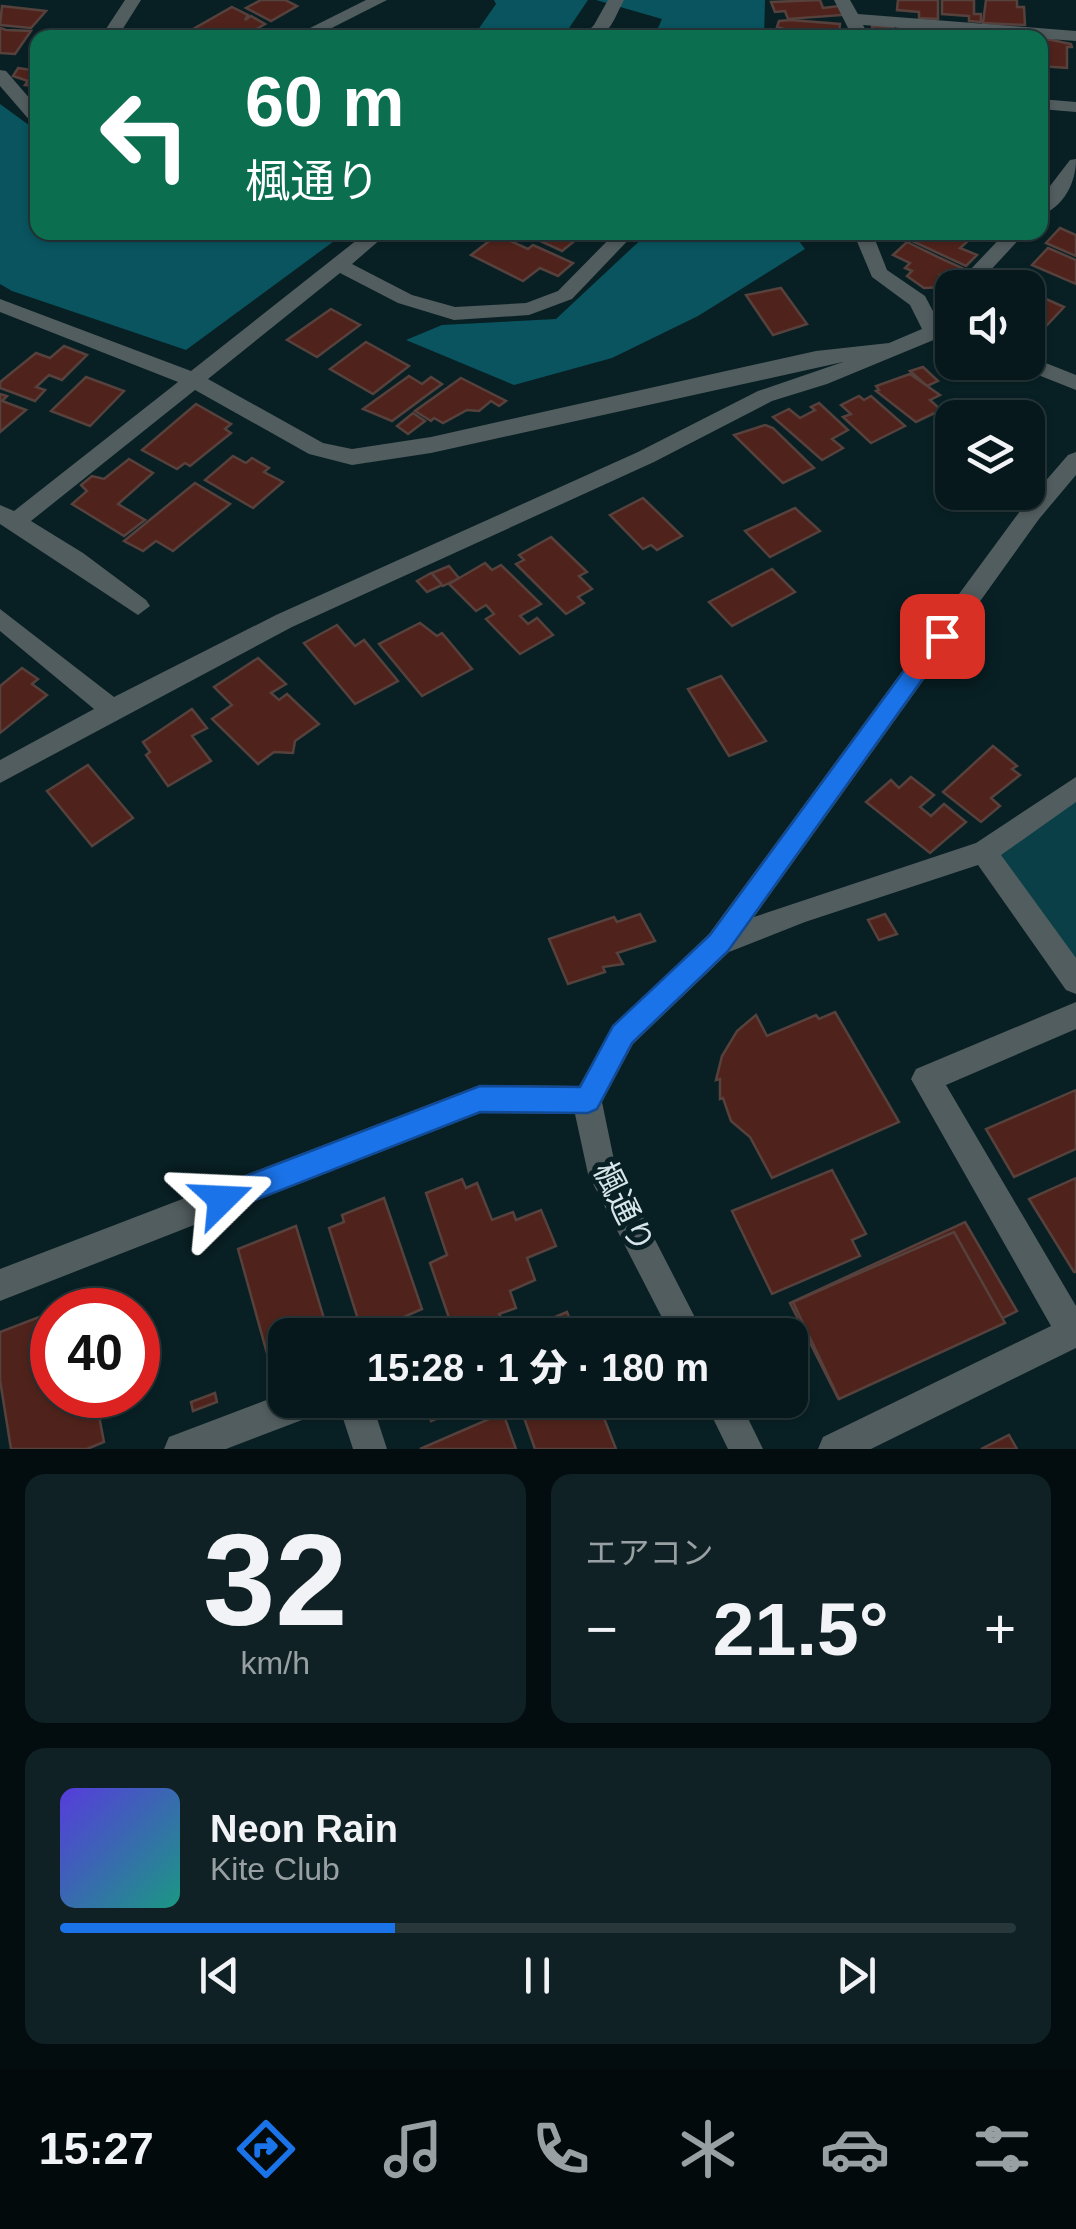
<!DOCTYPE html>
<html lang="ja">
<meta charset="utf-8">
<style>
body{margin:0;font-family:Helvetica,"Noto Sans JP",sans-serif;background:#0f2124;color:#f1f3f6;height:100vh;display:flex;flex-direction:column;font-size:38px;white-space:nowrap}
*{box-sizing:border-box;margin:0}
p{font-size:32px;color:#98a0a3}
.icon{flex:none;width:55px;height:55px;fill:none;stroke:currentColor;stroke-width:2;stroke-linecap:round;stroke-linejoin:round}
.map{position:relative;height:1449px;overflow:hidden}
.side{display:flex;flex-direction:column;gap:25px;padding:25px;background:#030d0f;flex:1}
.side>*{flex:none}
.guide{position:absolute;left:30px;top:30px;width:1018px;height:210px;border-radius:20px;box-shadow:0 2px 8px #0004,0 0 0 2px #27373a;background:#0b6e4f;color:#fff;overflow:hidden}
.controls{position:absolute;left:935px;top:270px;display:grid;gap:20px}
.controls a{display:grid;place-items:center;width:110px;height:110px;border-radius:20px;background:#06181b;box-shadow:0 2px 8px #0004,0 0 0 2px #27373a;font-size:50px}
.speed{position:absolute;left:30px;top:1288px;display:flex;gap:20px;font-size:50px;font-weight:700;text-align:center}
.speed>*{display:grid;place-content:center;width:130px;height:130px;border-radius:50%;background:#06181b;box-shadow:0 2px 8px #0004,0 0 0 2px #27373a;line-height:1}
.speed .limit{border:15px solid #d22;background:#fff;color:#111}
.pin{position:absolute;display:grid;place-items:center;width:85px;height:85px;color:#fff;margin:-42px;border-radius:20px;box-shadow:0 5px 15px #0006}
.me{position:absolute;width:110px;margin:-55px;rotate:69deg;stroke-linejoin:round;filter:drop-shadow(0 0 8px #0008)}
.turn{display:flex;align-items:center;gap:35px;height:210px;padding:0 50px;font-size:45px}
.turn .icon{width:130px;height:130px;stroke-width:2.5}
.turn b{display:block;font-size:70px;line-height:85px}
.big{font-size:75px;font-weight:800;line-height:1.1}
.side .tile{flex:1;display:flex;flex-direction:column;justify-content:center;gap:15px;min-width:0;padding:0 35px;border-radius:20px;background:#0f2124}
.side .dial{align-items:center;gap:0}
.dial b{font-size:130px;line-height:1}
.song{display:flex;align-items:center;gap:30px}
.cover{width:120px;height:120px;border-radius:15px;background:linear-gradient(135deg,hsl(250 70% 55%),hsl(170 70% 35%))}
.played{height:10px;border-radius:5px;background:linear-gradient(90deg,#1a73e8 35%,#27373a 35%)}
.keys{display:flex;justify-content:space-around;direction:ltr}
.heat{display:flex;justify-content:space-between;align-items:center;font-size:55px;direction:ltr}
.side .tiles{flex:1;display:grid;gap:25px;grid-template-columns:1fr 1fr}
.tile:last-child{grid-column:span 2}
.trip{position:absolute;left:268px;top:1318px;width:540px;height:100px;border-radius:20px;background:#06181b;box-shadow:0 2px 8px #0004,0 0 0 2px #27373a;font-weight:800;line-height:100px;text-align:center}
.tabs{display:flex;height:160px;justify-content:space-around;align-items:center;background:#020a0b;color:#98a0a3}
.tabs .icon{width:70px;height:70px}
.tabs .on{color:#1a73e8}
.tabs b{font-size:45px;color:#f1f3f6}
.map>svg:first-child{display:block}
.green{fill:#0a3f47}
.forest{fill:#09545f}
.building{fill:#4f231c;stroke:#56413d;stroke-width:2.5}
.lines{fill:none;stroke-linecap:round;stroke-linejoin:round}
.minor{fill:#525d5f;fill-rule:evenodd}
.route{fill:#1a73e8;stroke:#114b97;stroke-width:2.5}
.labels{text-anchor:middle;stroke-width:10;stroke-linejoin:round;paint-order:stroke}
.street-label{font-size:32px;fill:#d8e6e9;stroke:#082024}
</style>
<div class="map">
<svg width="1076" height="1449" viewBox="0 0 1076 1449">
<rect width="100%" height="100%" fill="#082024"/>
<path class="green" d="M1076,788v193l-92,-129z"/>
<g class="forest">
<path d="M494,0h94l-25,37h-90l23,-33z"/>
<path d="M596,0h169l-1,37h-110l8,-18z"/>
<path d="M0,104l37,27 1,101 307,1 -159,117 -174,-59 -12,-7z"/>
<path d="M648,233h145l12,16 -107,67 -86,42 -98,27 -108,-45 36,-15 114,-6z"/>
</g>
<g class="building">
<path d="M261,0h24l12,6 -26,15 -25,-13z"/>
<path d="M820,0l3,8 16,-2 4,9 -55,4 -3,-8 -10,1 -4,-10z"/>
<path d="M898,0h40v19l-19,-1v-6l-22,-2z"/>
<path d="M942,0h32v14h7v8l-12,-1v-5l-27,-2z"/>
<path d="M986,0h31v7h7l1,18 -42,-2z"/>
<path d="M2,6l44,5 -15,17 -31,-3z"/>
<path d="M232,7l16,8 -3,5 6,-4 14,8 -24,14h-27l-19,-10z"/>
<path d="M791,20l49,4 -1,8 14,6 -39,-1 -37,-10 2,-6z"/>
<path d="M872,26l21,1v5h5v-5l17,1 1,10h-42z"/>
<path d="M0,28l6,2 25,1 -16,23 -15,-1z"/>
<path d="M1047,39l24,5 1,3h-5v21l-27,-2v-23h7z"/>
<path d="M18,68l20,3v22l-8,-1 3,-6 -8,-1 3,-4 -15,-5z"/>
<path d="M1060,228l16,7v21l-30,-13z"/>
<path d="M521,232h43l13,7 -15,12z"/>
<path d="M915,232h30l5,5 4,-4 15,7 -9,8 17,7 -11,11 -58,-27z"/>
<path d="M497,235l31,14 5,-4 40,18 -15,13 -18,-8 -17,13 -52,-26z"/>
<path d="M907,242l33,16 22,10 -10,9 -12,-2 4,12 -20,1 -17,-12 5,-5 -7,-3 5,-5 -17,-8z"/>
<path d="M1048,248l28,12v24l-44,-19z"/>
<path d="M781,288l26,36 -34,11 -27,-40z"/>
<path d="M1028,291l36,16 -30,32 -6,-3z"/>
<path d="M331,309l29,16 -43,32 -30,-17z"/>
<path d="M366,342l43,24 -36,28 -43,-25z"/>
<path d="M64,346l23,9 -25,25 -13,-5 -13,12 9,3 -10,11 -35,-13v-6l36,-29 14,5z"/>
<path d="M923,367l15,14 -11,5 -17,-15z"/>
<path d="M910,374l30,21 -10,5 11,10 -25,12 -40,-31 3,-1 -3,-4z"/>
<path d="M409,376l13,8 9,-7 11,7 -50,37 -29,-12z"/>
<path d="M86,377l38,14 -34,35 -39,-15z"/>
<path d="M461,378l45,23 -7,5 -8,-5 -12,10 -12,-1 -24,13 -9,-5 -3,3 -16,-10z"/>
<path d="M0,394l7,2 -5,5 24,9 -26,22z"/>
<path d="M859,396l5,4 7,-4 34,30 -34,17 -28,-26 8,-3 -10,-9z"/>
<path d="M819,403l29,27 -16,9 11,9 -21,12 -49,-43 16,-8 11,9 15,-8 -4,-3z"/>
<path d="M196,404l35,20 -6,5 6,4 -41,33 -5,-3 -8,6 -35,-19z"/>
<path d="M413,413l12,8 -17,13 -11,-8z"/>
<path d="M765,425l8,3 41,40 -31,15 -49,-48z"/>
<path d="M233,456l13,7 6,-5 17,10 -5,4 19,10 -30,26 -48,-28z"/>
<path d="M129,459l24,14 -35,31 27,16 -21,16 -52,-32 15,-13 -6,-6 11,-9 12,3z"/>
<path d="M195,483l35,21 -57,47 -17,-10 -13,10 -19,-10z"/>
<path d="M643,498l39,38 -25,14 -6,-5 -8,4 -33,-34z"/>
<path d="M795,508l25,23 -50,26 -25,-26z"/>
<path d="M551,537l36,35 -8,4 13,13 -14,8 6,6 -18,11 -50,-50 8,-4 -5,-5z"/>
<path d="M485,563l7,7 9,-5 40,39 -21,12 8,8 9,-6 16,17 -33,19 -34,-35 8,-5 -8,-9 -10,6 -27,-27z"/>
<path d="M449,566l10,12 -16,8 -11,-13z"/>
<path d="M772,569l23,23 -63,34 -23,-24z"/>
<path d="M431,573l11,12 -15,7 -10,-11z"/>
<path d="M420,623l17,13 5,-3 30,36 -50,27 -43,-52z"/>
<path d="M337,625l18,21 9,-6 34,41 -43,23 -51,-61z"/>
<path d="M258,658l28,26 -15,9 8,7 8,-6 32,30 -24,17 -2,12 -19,-1 -16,12 -46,-45 20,-14 -18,-18z"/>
<path d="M22,668l16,11 -6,5 15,11 -47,38v-47z"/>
<path d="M721,676l45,65 -37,15 -41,-67z"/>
<path d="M192,709l15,19 -15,8 19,25 -43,25 -22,-31 4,-3 -7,-10z"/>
<path d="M993,746l24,20 -5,3 8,6 -29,23 9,8 -19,16 -38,-30z"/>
<path d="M88,765l45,53 -41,28 -45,-55z"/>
<path d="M911,777l23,18 -14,12 11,9 13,-12 22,18 -36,31 -64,-51 25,-22 8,8z"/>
<path d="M640,914l15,27 -38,12 6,11 -20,3 2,5 -37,12 -19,-45 65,-22 3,5z"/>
<path d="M885,914l12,20 -18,6 -11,-20z"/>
<path d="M835,1012l64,110 -127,56 -22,-41 -19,-16 -8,-23 -3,1v-20l-4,1 6,-24 15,-25 19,-16 11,21 49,-21 3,4z"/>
<path d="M1076,1090v59l-62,28 -28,-48z"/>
<path d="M832,1170l34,64 -14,6 8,16 -88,38 -40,-83z"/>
<path d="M1076,1178v94h-2l-45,-73z"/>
<path d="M462,1179l4,9 11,-5 15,37 21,-8 3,8 25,-10 15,36 -29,12 8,22 -25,11 6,17 -17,6 3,5 -47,16 -25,-72 17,-8 -21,-62z"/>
<path d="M384,1198l38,111 -59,26 -34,-107 15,-6 -2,-7z"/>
<path d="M965,1222l52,89 -179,87 -48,-95z"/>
<path d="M296,1226l33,109h-44v23l-15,6 -32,-115z"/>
<path d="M954,1232l51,91 -166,76 -46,-97z"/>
<path d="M52,1312v83h43l9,47 -17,7h-76l-11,-69v-48z"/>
<path d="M567,1312l9,23h-64z"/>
<path d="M434,1321l5,14h-25l-1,-5z"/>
<path d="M215,1393l2,9 -24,9 -2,-9z"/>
<path d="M424,1400h58l-51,21z"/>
<path d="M551,1400h46l19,49h-81l-13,-37z"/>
<path d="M503,1413l13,36h-96z"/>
<path d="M1009,1435l8,14h-36z"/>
</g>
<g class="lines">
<g class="minor">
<path d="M125,0h16l-24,38h-17z"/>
<path d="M366,0h21l-75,38h-22z"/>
<path d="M608,0h16c-13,24 -13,38 -43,38l13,-13z"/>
<path d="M834,0h16l8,14 218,17v10l-213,-16 7,13h-17z"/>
<path d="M0,70l6,1 32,37v16l-6,-1 -32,-37z"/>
<path d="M1040,99l36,3v10l-36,-3z"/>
<path d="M1076,159c0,24 -12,47 -36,57v-17l30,-39z"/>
<path d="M367,232h22l-37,32 60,31 43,12 71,-4 32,-12 58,-59h20l-64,67 -43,16 -75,5 -56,-17 -58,-30 -132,106 115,64 29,6 79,-12 385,-86 73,-8 33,-14 -12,-24 -38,-28 -19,-45h19l15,38 38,26 9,17 11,-20 7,-2v24l-6,13 6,1v14l-16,-4 -109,45 -55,17 -118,61 -362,165 -292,156v-23l94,-51 -94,-78v-22l114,88 162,-82 362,-163 120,-61 85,-29 -412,91 -79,12 -43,-11 -114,-64 -164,131 52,32 63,47 4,6 -12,9 -138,-91v-19l14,6 164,-129 -178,-70v-13l191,72z"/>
<path d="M1006,232h20l-52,56 -22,1z"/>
<path d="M1028,356l48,19v15l-58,-23 -3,-5h13z"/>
<path d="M1076,452v23l-37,44 -285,398 222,-74 100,-66v25l-75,53 75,103v36l-10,-4 -88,-125 -173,57 -76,30 -96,92 -31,58 12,58 90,175h-33l-83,-161 -13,-60 -95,-1 -480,188v-32l480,-184 99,1 34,-60 96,-92 314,-427 45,-52z"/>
<path d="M1076,1002v27l-130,56 130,221v42l-205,101h-53l5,-12 228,-111 -140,-247 5,-10z"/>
<path d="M285,1393v7h43l-5,12 -97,37h-62l5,-12z"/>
<path d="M337,1400h34l16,49h-34z"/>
<path d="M704,1400h35l24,49h-35z"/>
</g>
</g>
<path class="route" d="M942,627l11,9 -4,6 -221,309 -96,92 -35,66 -9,4 -108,-1 -258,101 -10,-4 -5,-10 5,-10 268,-103 100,1 33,-61 97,-91 224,-305z"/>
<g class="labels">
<g class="street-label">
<text transform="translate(624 1207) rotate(64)" y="11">楓通り</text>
</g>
</g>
</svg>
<div class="controls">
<a><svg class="icon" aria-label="sound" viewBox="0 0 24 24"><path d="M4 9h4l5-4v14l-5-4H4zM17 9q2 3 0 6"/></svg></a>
<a><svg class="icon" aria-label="layers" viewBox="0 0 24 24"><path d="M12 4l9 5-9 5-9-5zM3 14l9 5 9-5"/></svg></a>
</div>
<div class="speed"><div class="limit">40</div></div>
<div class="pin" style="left:942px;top:636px;background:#d93025"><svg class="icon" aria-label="arrive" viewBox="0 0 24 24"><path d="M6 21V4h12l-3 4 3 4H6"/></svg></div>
<svg class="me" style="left:222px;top:1199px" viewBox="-20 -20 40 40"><path d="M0-17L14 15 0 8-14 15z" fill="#1a73e8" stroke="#fff" stroke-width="4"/></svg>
<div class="trip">15:28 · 1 分 · 180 m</div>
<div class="guide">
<div class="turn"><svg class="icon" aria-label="left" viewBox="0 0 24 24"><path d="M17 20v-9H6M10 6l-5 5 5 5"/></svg><div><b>60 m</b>楓通り</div></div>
</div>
</div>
<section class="side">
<div class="tiles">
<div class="tile dial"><b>32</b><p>km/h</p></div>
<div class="tile"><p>エアコン</p>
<div class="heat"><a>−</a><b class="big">21.5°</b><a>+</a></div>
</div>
<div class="tile">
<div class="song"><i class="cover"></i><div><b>Neon Rain</b><p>Kite Club</p></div></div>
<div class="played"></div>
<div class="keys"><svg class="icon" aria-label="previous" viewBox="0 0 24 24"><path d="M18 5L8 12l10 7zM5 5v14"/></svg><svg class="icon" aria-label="pause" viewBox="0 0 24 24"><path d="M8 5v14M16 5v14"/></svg><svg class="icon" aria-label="next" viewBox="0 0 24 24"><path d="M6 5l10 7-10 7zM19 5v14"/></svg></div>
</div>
</div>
</section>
<nav class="tabs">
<b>15:27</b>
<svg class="icon on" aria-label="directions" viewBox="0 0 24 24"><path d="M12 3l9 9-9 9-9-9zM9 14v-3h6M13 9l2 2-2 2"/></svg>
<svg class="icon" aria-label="music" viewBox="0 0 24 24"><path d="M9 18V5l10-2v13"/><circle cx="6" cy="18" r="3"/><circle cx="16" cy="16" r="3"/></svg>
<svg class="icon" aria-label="phone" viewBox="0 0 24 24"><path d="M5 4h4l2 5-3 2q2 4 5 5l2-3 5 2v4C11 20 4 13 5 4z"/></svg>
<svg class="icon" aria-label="climate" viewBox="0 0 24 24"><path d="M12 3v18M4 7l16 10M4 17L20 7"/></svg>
<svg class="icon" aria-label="car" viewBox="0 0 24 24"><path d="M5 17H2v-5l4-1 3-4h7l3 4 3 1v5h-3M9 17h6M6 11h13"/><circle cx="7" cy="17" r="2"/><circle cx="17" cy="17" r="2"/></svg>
<svg class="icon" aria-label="filters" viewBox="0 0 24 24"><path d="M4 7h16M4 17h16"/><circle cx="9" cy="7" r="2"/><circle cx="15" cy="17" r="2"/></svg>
</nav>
